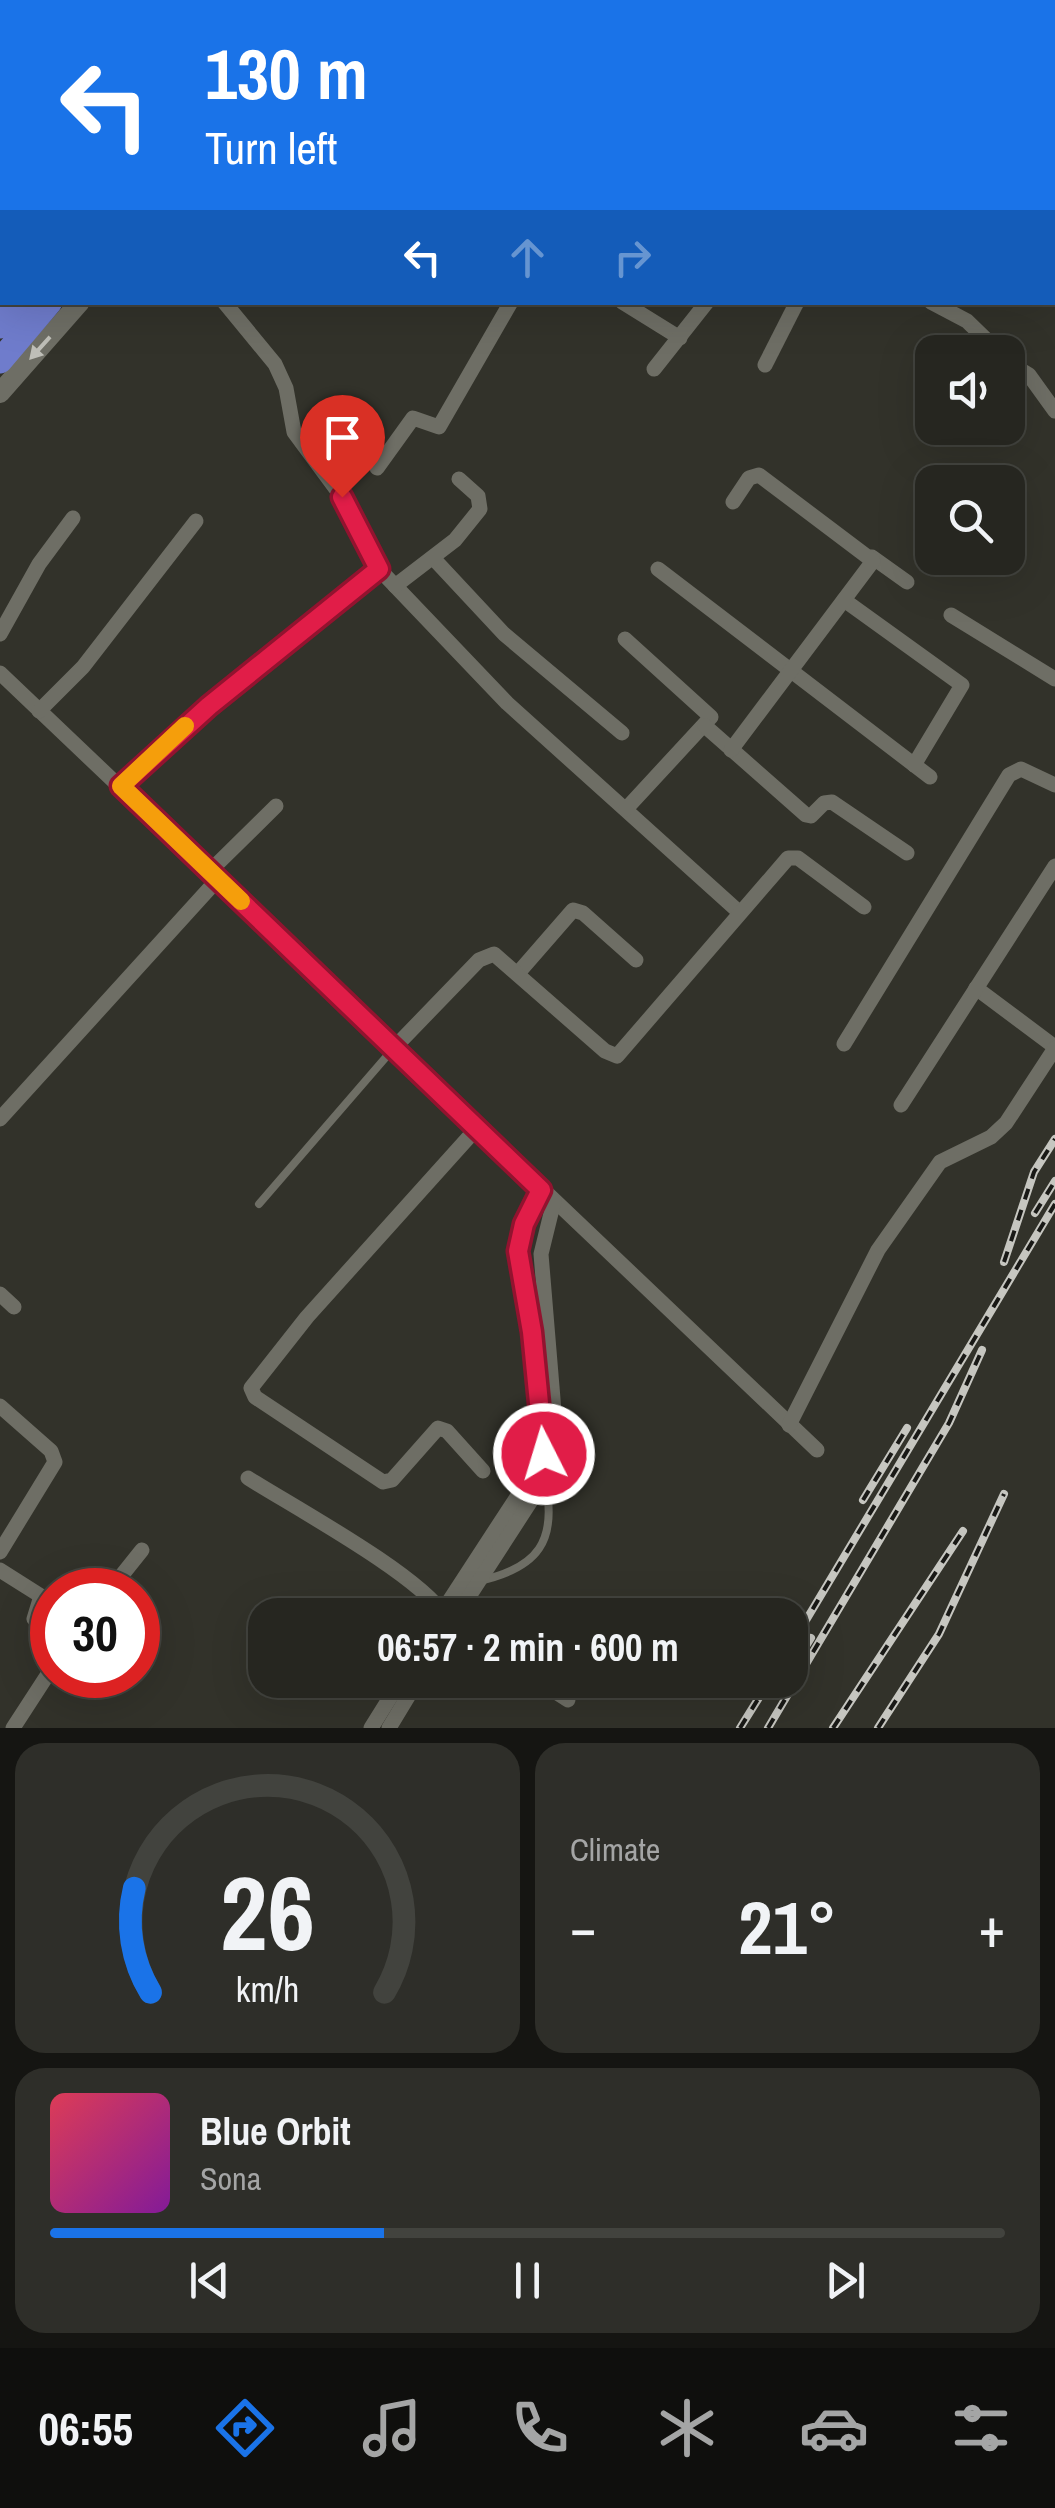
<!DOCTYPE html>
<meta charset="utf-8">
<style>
body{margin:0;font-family:"Archivo Narrow",sans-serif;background:#2e2e29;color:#f1f3f6;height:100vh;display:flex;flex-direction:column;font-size:38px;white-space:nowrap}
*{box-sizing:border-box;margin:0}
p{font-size:32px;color:#a4a5a5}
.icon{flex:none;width:55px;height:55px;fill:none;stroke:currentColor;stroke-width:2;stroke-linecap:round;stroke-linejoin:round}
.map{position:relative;height:1728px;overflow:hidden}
.drawer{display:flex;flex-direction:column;gap:15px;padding:15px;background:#151512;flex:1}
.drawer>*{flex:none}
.top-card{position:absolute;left:0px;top:0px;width:1055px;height:305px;box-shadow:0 10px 40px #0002,0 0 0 2px #42433e;background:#1a73e8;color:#fff;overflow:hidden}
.fabs{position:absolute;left:915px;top:335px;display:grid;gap:20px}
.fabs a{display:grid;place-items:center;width:110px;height:110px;border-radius:20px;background:#262620;box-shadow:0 10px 40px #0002,0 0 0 2px #42433e;font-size:50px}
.speed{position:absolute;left:30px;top:1568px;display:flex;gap:20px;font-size:50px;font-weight:700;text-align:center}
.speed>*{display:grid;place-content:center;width:130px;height:130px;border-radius:50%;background:#262620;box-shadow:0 10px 40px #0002,0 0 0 2px #42433e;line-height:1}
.speed .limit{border:15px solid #d22;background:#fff;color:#111}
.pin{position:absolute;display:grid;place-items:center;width:85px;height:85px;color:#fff;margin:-102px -42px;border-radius:50% 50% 50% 0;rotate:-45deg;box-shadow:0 0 10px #0007}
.pin .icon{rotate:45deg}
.me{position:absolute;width:110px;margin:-55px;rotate:355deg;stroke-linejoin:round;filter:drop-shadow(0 0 8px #0008)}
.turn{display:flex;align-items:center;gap:35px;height:210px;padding:0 40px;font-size:45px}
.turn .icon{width:130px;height:130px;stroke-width:2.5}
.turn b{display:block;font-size:70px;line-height:85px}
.lanes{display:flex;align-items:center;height:95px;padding:0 40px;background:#0003;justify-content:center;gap:50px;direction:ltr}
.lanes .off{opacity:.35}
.big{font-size:75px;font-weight:800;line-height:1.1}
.drawer .tile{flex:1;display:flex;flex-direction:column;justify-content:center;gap:15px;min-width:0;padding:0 35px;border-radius:30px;background:#2e2e29}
.drawer .dial{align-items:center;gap:0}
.dial svg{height:260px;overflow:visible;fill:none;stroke:#42433e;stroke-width:7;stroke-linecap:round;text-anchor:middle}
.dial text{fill:#f1f3f6;stroke:none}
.song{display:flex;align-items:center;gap:30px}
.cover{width:120px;height:120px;border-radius:15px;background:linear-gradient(135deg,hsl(350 70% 55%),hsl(290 70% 35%))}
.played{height:10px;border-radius:5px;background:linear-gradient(90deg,#1a73e8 35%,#42433e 35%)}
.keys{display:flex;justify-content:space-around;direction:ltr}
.heat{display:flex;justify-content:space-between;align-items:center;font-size:55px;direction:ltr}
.drawer .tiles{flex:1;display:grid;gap:15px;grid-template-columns:1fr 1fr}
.tile:last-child{grid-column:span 2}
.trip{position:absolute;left:248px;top:1598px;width:560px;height:100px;border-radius:30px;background:#262620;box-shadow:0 10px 40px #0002,0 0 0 2px #42433e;font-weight:800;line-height:100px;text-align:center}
.tab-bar{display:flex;height:160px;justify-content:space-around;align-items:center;background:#0f0f0d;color:#a4a5a5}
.tab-bar .icon{width:70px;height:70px}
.tab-bar .current{color:#1a73e8}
.tab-bar b{font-size:45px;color:#f1f3f6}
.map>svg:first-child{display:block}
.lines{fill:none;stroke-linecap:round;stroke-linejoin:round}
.service{stroke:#6e6e65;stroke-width:8}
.minor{stroke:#6e6e65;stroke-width:15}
.tertiary{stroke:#6e6e65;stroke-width:20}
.trunk{stroke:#6f7ccc;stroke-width:25}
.rail-casing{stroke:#c6c6c0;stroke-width:8}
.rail{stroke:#191916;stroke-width:4;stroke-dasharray:11;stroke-linecap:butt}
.oneway{fill:#bfbfb8}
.route-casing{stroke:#92132f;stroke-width:25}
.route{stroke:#e11d48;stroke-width:18}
.slow{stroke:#f59e0b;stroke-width:18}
</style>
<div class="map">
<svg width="1055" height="1728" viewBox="0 0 1055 1728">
<rect width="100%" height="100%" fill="#32322a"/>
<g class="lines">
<g class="service">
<path d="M259,1204l134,-155"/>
<path d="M479,1581c59,-13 79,-40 66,-100"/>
</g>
<g class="minor">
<path d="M19,0l4,2"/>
<path d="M973,0l4,2"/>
<path d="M1052,37l3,1"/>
<path d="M224,302l51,62 11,24 8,44 48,65 37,72 128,134 232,209"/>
<path d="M622,302l58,36"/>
<path d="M931,302l36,19 32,31"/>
<path d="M1008,362l21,13 26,36"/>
<path d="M765,365l32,-63"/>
<path d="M654,369l53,-67"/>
<path d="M377,468l36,-50 26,9 72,-125"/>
<path d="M872,557l35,25"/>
<path d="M434,559l70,75 118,99"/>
<path d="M658,569l272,208"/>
<path d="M395,586l60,-46 25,-31 -2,-13 -19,-17"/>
<path d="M844,600l118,85 -48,80"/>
<path d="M951,615l104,64"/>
<path d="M0,634l39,-70 34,-46"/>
<path d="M625,639l86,78 -85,92"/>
<path d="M0,673l817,777"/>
<path d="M39,711l44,-44 113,-146"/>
<path d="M705,726l101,89 5,1 13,-13 8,-1 75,51"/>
<path d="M731,750l142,-189 -114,-86 -10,3 -16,24"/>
<path d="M121,786l88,-81 170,-136"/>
<path d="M210,871l66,-65"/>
<path d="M519,972l54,-62 10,3 53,47"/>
<path d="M976,988l79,59"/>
<path d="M844,1044l165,-269 12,-6 34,16"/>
<path d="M393,1049l86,-89 15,-6 111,97 12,5 171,-198h10l66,49"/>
<path d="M901,1105l154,-239"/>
<path d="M0,1119l218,-240"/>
<path d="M477,1128l-170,189 -56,71 4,9 128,85 9,-2 46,-52 9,3 36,40"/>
<path d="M0,1294l14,13"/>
<path d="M0,1406l51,45 4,11 -55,90"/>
<path d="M789,1425l89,-175 62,-88 51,-25 15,-14 49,-75"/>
<path d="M248,1478c46,29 171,97 196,137"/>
<path d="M0,1570l41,26 -7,23 18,14"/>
<path d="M110,1590l32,-40"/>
<path d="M440,1615l103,-158 -10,-125 -15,-81 5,-27 18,-35"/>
<path d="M457,1615l101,-156 -17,-205 13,-53"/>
<path d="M537,1680l31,20"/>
<path d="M13,1728l39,-60"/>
<path d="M371,1728l30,-48"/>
<path d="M389,1728l29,-48"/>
</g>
<g class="tertiary">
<path d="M260,2l2,-2"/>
<path d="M342,2l3,-2"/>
<path d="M0,295l2,-3"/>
<path d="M0,393l80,-91"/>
</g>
<g class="trunk">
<path d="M281,2l3,-2"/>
<path d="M315,2l2,-2"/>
<path d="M0,326l20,-24"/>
<path d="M0,361l50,-59"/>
</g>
<g class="rail-casing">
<g id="rail">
<path d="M1035,1213l20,-32"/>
<path d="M1004,1262l30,-90 21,-33"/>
<path d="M863,1500l44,-72"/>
<path d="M790,1647l265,-443"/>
<path d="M790,1672l21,-34"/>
<path d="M740,1728l30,-48"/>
<path d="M768,1728l181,-305 33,-73"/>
<path d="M833,1728l130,-197"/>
<path d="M878,1728l61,-94 65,-140"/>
</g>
</g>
<use href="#rail" class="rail"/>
</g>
<defs><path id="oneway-solid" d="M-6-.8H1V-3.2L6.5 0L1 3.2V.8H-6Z" transform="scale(2.5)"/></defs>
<use class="oneway" href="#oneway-solid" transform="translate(40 348) rotate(132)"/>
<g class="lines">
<g class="route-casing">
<path id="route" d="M342,497l37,72 -170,137 -88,80 420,404 -17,34 -6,27 14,81 12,122"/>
</g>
<use href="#route" class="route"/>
<path class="slow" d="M185,726l-64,60 120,115"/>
</g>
</svg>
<div class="fabs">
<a><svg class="icon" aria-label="sound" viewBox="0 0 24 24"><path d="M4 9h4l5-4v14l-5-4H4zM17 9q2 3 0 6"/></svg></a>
<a><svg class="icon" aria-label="search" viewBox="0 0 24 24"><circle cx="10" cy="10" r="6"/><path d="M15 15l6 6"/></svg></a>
</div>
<div class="speed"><div class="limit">30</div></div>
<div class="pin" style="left:342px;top:497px;background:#d93025"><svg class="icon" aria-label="arrive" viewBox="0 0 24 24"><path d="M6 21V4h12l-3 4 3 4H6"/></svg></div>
<svg class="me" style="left:544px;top:1454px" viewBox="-20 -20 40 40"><circle r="17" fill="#e11d48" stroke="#fff" stroke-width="3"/><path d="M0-11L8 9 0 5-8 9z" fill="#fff"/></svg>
<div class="trip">06:57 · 2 min · 600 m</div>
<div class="top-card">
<div class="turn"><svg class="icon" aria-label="left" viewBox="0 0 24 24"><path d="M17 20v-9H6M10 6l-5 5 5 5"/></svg><div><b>130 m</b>Turn left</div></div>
<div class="lanes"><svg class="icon" aria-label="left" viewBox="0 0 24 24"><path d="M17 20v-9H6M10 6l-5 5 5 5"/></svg><svg class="icon off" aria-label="ahead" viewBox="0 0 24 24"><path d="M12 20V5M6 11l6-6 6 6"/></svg><svg class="icon off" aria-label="right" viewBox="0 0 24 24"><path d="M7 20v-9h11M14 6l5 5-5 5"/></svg></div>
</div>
</div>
<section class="drawer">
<div class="tiles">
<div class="tile dial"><svg viewBox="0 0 100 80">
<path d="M14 69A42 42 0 1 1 86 69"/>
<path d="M14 69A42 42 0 0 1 9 37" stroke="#1a73e8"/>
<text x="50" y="56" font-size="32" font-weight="700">26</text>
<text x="50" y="72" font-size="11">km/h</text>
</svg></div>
<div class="tile"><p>Climate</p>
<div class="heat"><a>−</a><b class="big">21°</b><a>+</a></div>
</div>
<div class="tile">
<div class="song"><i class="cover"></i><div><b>Blue Orbit</b><p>Sona</p></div></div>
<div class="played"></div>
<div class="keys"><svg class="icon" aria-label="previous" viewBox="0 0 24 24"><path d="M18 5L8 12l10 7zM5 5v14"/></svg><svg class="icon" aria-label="pause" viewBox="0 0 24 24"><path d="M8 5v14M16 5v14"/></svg><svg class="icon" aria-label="next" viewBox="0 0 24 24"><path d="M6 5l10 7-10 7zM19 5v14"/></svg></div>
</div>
</div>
</section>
<nav class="tab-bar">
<b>06:55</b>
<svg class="icon current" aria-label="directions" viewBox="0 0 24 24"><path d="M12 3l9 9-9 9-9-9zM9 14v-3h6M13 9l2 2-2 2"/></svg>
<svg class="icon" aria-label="music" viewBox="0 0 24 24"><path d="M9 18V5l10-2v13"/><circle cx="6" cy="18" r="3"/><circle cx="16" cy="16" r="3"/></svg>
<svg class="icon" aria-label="phone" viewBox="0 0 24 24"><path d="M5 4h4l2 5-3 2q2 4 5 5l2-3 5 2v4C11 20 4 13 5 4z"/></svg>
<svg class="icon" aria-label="climate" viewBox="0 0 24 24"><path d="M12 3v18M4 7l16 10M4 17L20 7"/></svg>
<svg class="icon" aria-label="car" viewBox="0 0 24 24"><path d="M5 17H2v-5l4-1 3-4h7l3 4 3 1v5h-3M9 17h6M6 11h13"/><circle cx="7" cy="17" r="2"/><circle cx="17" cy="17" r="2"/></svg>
<svg class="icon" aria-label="filters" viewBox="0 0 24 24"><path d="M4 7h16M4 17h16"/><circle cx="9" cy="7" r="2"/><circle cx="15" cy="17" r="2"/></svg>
</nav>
